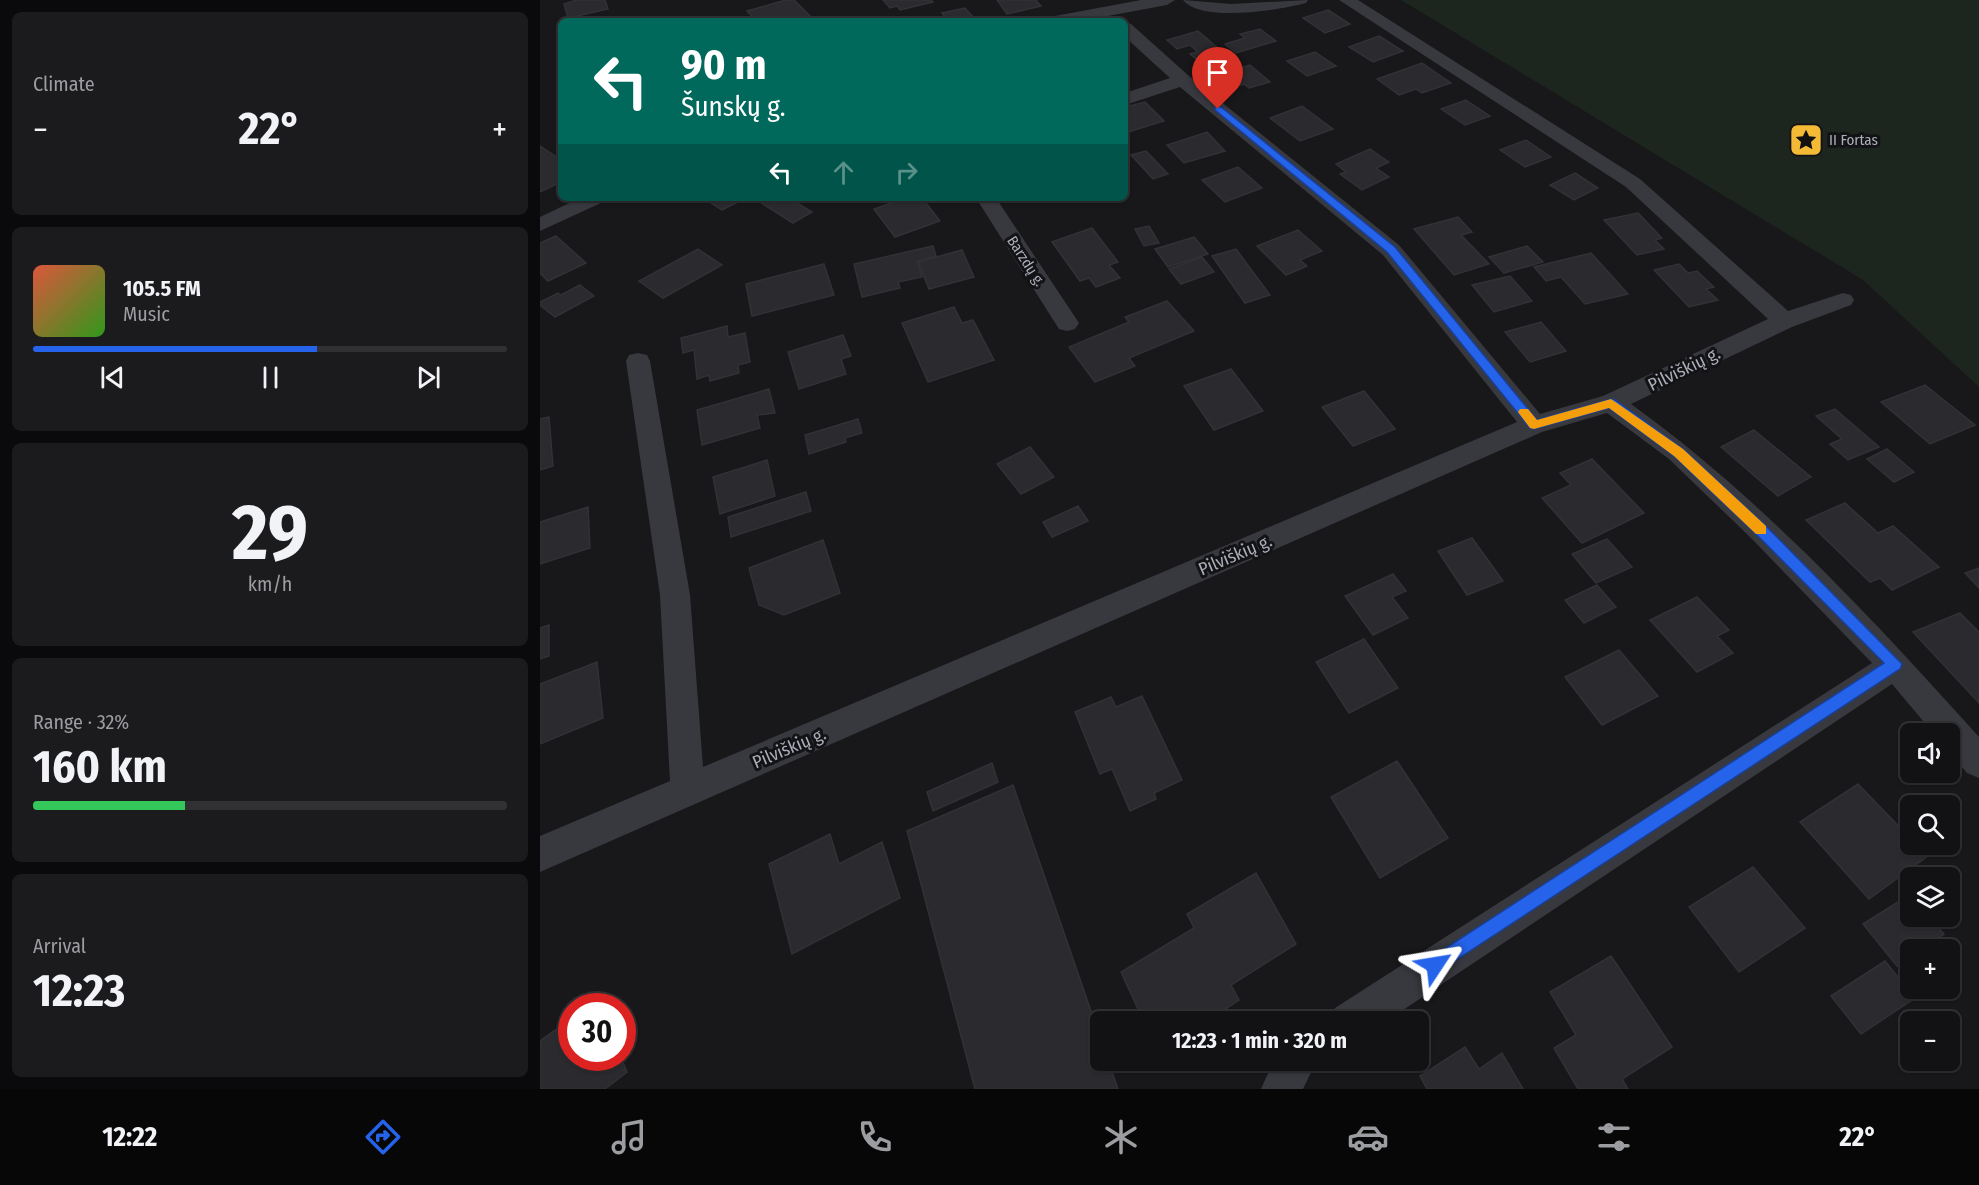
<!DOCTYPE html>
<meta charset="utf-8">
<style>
body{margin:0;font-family:"Fira Sans Condensed",sans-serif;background:#1b1a1d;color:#f1f3f6;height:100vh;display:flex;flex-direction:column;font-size:22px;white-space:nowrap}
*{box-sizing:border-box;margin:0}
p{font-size:20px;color:#9c9da0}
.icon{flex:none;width:33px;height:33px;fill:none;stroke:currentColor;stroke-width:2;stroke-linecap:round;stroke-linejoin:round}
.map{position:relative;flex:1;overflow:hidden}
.drawer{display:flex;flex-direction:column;gap:12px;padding:12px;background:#0a090b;width:540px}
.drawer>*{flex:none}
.banner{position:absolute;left:18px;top:18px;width:570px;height:183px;border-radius:9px;box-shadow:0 2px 4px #0004,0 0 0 2px #313134;background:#00695c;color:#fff;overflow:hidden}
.tools{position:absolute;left:1360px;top:723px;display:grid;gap:12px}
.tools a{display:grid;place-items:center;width:60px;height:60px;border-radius:9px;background:#121114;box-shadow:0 2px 4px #0004,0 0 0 2px #313134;font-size:30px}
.speed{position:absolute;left:18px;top:993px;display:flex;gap:12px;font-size:30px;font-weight:700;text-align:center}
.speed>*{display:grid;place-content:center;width:78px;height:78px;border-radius:50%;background:#121114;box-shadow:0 2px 4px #0004,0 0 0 2px #313134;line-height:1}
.speed .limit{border:9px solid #d22;background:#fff;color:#111}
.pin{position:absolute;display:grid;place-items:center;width:51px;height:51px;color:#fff;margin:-62px -26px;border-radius:50% 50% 50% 0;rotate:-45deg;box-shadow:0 0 6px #0007}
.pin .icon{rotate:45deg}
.me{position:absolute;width:66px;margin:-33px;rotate:57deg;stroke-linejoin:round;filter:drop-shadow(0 0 4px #0008)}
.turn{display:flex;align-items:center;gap:21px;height:126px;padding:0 24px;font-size:27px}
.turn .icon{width:78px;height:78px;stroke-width:2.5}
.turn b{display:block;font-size:42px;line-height:51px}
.lanes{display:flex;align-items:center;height:57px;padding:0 24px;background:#0003;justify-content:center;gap:30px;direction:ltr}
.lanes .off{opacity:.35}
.big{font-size:45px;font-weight:700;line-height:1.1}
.drawer .widget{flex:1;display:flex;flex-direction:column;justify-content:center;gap:9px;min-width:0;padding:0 21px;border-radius:9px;background:#1b1a1d}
.drawer .dial{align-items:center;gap:0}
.dial b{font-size:78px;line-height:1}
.song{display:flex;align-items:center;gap:18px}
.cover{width:72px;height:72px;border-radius:9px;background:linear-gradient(135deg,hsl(10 70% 55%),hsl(110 70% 35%))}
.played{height:6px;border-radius:3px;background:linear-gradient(90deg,#2563eb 60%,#313134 60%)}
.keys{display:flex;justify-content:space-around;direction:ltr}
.heat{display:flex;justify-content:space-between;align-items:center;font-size:33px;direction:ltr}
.charge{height:9px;border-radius:4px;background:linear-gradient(90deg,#34c759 32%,#313134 0)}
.trip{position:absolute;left:550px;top:1011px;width:339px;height:60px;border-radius:9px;background:#121114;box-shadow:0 2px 4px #0004,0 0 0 2px #313134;font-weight:700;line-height:60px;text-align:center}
.menu{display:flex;height:96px;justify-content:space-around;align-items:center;background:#070708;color:#9c9da0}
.menu .icon{width:42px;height:42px}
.menu .selected{color:#2563eb}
.menu b{font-size:27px;color:#f1f3f6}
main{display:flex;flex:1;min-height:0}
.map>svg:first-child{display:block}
.green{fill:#1d251f}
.building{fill:#2b2a2e;stroke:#323136;stroke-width:1.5}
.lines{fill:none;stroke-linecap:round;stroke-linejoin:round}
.street{fill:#38393f;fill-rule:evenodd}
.route{fill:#2563eb;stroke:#184099;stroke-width:1.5}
.slow{fill:#f59e0b}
.labels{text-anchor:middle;stroke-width:6;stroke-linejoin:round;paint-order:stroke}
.far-poi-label{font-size:15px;fill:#aaaeba;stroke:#131215;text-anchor:start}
.far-street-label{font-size:15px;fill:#aaaeba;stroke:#131215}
.street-label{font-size:18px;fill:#aaaeba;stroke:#131215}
</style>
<main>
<section class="drawer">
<div class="widget"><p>Climate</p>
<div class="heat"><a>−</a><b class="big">22°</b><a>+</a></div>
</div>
<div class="widget">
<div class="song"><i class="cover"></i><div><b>105.5 FM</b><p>Music</p></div></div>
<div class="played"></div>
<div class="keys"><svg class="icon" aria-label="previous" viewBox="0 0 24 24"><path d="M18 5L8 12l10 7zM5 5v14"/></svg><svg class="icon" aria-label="pause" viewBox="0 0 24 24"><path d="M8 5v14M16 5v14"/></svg><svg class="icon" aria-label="next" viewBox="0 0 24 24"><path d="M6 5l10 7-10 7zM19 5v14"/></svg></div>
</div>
<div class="widget dial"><b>29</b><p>km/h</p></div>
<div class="widget"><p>Range · 32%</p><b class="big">160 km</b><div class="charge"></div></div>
<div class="widget"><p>Arrival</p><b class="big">12:23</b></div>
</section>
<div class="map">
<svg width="1439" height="1089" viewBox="0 0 1439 1089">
<rect width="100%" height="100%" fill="#18171a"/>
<path class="green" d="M861,0h578v387l-116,-107z"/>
<g class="building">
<path d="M37,0h28l3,9 -40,9 -4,-14z"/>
<path d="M246,0h8l16,16 -17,5h-37l-9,-10z"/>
<path d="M343,0h48l2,2 -33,8 -3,-4 -7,2z"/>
<path d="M457,0h39l5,6 -34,8z"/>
<path d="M425,8l10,11 -27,2 -6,-8z"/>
<path d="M788,10l22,14 -25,9 -22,-15z"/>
<path d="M720,29l16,12 -40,12 -11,-9 20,-6 -5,-4z"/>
<path d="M658,31l35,30 -26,8 -17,-15 8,-2 -8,-7 -13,4 -10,-9z"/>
<path d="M839,36l24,15 -30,11 -24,-15z"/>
<path d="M775,52l21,14 -29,10 -20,-15z"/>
<path d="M882,63l29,20 -29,10 -6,-4 -17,6 -22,-16z"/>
<path d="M710,65l20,17 -21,6 -5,-4 -14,4 -14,-13z"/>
<path d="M926,100l24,16 -25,9 -24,-16z"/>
<path d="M605,102l19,19 -39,12v-26z"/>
<path d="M762,106l31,23 -33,12 -30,-23z"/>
<path d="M667,132l18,19 -41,12 -17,-18z"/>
<path d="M986,140l25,17 -26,10 -25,-17z"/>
<path d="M0,146l21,14v22l-21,10z"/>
<path d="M830,149l19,13 -13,6 13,9 -27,13 -22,-16 6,-2 -10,-8z"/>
<path d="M606,151l22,23 -15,5 -22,-24z"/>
<path d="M698,167l24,21 -37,14 -23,-22z"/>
<path d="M1035,173l23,15 -24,12 -24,-15z"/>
<path d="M163,198h43l-24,12z"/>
<path d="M217,198h32l23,14 -19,11 -38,-24z"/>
<path d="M365,198h17l18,23 -45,16 -21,-28z"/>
<path d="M1098,213l24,25 -7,2 9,9 -27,6 -33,-35z"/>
<path d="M918,217l14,15 -11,3 28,29 -35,11 -40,-46z"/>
<path d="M609,226l10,17 -15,3 -9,-17z"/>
<path d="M552,228l26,34 -9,3 11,13 -24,9 -7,-9 -9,3 -28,-39z"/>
<path d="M758,230l24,21 -22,9 7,6 -21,9 -29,-29z"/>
<path d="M16,236l30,27 -38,18 -8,-8v-30z"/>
<path d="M654,237l14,17 -40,13 -13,-18z"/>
<path d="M393,246l3,10 -19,5 5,16 -24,5 2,6 -38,9 -8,-33z"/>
<path d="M987,246l16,16 -39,11 -15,-16z"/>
<path d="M158,249l24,16 -59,33 -24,-17z"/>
<path d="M696,249l34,46 -25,8 -33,-47z"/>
<path d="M422,250l12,27 -45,12 -11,-27z"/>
<path d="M1051,253l37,41 -43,10 -24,-27 -15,4 -12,-14z"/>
<path d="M662,257l12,15 -33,12 -12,-15z"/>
<path d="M284,264l10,31 -82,21 -6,-32z"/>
<path d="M1139,264l9,9 9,-2 17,16 -8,2 12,11 -29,7 -35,-37z"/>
<path d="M970,276l22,25 -38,11 -22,-27z"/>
<path d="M40,285l14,11 -39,21 -15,-12v-3l18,-9 3,2z"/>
<path d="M627,301l27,30 -65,27 6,8 -40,16 -26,-35 60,-25 -4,-5z"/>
<path d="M414,307l8,16 11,-3 21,40 -66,22 -26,-59z"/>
<path d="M1001,322l25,29 -36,11 -25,-30z"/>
<path d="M187,326l1,11 17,-4 5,29 -12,3 1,8 -29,8 -1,-6 -12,4 -3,-29 -11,3 -2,-15z"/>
<path d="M303,335l8,21 -10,3 5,15 -47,15 -11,-37z"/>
<path d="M691,369l32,42 -49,19 -30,-44z"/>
<path d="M1385,385l50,40 -45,19 -49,-42z"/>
<path d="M229,389l6,24 -18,2 3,13 -58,17 -5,-35z"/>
<path d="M824,391l31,38 -42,17 -31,-39z"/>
<path d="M1295,409l44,38 -31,13 -18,-16 12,-5 -26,-23z"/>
<path d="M9,417l4,49 -13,4v-51z"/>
<path d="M318,419l4,14 -17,5 1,4 -37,12 -4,-19z"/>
<path d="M1214,430l57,47 -33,19 -57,-49z"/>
<path d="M490,447l24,30 -33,17 -24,-30z"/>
<path d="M1347,449l27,23 -20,10 -27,-23z"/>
<path d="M1052,459l52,54 -62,30 -40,-45 29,-13 -11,-12z"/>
<path d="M227,460l8,36 -55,18 -7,-37z"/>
<path d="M266,492l5,19 -80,26 -3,-20z"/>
<path d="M1305,503l33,30 15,-7 46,41 -47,23 -12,-12 -10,4 -64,-62z"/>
<path d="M538,506l10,15 -36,16 -9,-15z"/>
<path d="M48,507l2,41 -50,16v-42z"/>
<path d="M932,538l31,43 -36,14 -29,-44z"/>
<path d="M1067,539l25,28 -36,16 -24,-29z"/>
<path d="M283,540l17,53 -56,22 -25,-10 -10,-37z"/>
<path d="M1439,568v20l-14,-15z"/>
<path d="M853,574l13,17 -14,6 16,21 -35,17 -28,-39z"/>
<path d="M1057,585l19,22 -32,16 -19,-23z"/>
<path d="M1157,597l32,33 -12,6 16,17 -36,19 -47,-52z"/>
<path d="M1420,613l19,19v71l-66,-71z"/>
<path d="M9,625v31l-9,3v-31z"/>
<path d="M824,639l34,49 -49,25 -33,-51z"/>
<path d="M1079,650l39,46 -56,29 -37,-48z"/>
<path d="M57,662l6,56 -63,26v-60z"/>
<path d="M602,696l40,84 -28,13 2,6 -26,12 -18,-42 -12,5 -25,-62 36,-15 5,10z"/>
<path d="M857,761l51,77 -68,40 -49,-81z"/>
<path d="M452,763l6,19 -65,29 -6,-19z"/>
<path d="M1318,784l53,55v5h6l11,12 -59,43 -69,-77z"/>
<path d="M473,785l88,255v20h7l10,29h-143l-68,-258z"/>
<path d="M290,834l9,30 43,-22 18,56 -108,56 -23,-90z"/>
<path d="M1213,867l52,61 -66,44 -50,-65z"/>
<path d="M716,873l40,71 -65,41 8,15 -33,22h-62l-23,-50 73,-44 -7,-14z"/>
<path d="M1369,895l2,21h17l16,18 -23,16h-10v7l-14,9 -34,-42z"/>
<path d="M1071,956l61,91 -50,32 6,10h-50l-24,-41 22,-13 -26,-43z"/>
<path d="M1345,961l30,37 -54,36 -30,-38z"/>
<path d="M32,1018v40h49l6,14 -22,17h-65v-48z"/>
<path d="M925,1047l14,22 23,-16 21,36h-96l-7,-13z"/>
</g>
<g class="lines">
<g class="street">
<path d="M601,0h34l-8,5 -86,16h-34l8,-5z"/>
<path d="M643,0l48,4 77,-4 -2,3c-26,7 -105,20 -123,-3z"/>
<path d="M799,0h19l282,179 148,132 55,-18 8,2 3,5 -3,5 -59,22 -161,77c128,92 243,216 348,333v41l-12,-5 -17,-20v-19h-16l-42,-50 -507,338h-55l5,-14 537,-345 -121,-125 -82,-79 -62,-46 -65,19 -1002,440v-36l130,-55 -10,-186 -34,-234 3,-6 9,-2 9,2 3,6 40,234 13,172 814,-345 -134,-167 -203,-168 -55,18v-12l45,-15 -45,-41v-14l6,1 58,52 210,169 141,169 63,-18 165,-77 -142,-132z"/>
<path d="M40,198h26l-3,4 -63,29v-14z"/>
<path d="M436,198h20l83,125 -4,6 -8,2 -8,-2z"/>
<path d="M734,1060h43l-14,29h-42z"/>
</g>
</g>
<path class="route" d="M675,107h6l174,140 142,173 74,-21 4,1 68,49 83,77 136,138 -2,5 -465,305 -6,-2 -3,-7 3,-6 455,-296 -128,-129 -82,-78 -65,-48 -75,21 -4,-1 -143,-176 -172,-142z"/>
<path class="slow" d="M1071,399l72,50 83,77v8h-10l-82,-78 -65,-48 -75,21 -4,-1 -12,-16 2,-3h8l9,11z"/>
<defs>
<g id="sight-square" transform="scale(1.725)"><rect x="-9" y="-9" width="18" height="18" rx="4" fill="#f5ba35" stroke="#131215"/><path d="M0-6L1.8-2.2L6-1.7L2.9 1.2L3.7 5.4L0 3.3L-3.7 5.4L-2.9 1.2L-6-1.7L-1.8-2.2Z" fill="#111"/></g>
</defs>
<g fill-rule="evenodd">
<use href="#sight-square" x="1266" y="140"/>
</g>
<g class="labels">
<g class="far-poi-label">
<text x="1289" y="145">II Fortas</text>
</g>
<g class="far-street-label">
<text transform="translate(486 261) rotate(57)" y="5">Barzdų g.</text>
</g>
<g class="street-label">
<text transform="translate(1144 369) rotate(-26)" y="6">Pilviškių g.</text>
<text transform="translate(695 555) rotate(-23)" y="6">Pilviškių g.</text>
<text transform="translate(249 748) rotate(-23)" y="6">Pilviškių g.</text>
</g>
</g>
</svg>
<div class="tools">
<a><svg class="icon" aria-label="sound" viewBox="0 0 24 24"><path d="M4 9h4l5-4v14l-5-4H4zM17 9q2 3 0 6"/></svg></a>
<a><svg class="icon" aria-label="search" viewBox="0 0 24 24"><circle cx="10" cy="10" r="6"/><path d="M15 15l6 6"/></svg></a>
<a><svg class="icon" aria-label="layers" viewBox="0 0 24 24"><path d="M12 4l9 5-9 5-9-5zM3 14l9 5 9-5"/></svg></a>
<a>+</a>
<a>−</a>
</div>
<div class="speed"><div class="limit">30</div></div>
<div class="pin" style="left:678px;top:109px;background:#d93025"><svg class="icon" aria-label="arrive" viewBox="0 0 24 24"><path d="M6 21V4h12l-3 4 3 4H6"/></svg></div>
<svg class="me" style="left:895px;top:965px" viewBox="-20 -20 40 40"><path d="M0-17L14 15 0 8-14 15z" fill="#2563eb" stroke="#fff" stroke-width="4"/></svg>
<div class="trip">12:23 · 1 min · 320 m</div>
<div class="banner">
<div class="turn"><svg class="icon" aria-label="left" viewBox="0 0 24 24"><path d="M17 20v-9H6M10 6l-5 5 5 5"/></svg><div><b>90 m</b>Šunskų g.</div></div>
<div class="lanes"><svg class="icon" aria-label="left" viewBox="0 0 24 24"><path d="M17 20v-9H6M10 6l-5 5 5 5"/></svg><svg class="icon off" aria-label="ahead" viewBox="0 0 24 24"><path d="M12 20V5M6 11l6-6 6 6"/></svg><svg class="icon off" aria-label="right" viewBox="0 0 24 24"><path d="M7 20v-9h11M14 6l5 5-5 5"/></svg></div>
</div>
</div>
</main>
<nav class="menu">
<b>12:22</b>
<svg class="icon selected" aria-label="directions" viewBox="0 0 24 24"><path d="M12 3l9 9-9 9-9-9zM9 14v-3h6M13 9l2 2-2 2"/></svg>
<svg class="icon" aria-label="music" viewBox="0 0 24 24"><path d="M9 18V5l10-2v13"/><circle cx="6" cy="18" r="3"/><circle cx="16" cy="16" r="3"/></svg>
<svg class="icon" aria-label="phone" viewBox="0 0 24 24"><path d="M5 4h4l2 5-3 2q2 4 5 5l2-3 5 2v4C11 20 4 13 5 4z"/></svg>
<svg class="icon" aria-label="climate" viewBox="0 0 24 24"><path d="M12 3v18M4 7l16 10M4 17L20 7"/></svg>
<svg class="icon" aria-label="car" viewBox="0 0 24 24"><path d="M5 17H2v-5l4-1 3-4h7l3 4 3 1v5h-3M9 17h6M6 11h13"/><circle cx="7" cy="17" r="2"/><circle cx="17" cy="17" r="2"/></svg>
<svg class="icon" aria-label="filters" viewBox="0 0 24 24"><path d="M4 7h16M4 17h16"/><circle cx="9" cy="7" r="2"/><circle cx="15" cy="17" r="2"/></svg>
<b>22°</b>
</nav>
